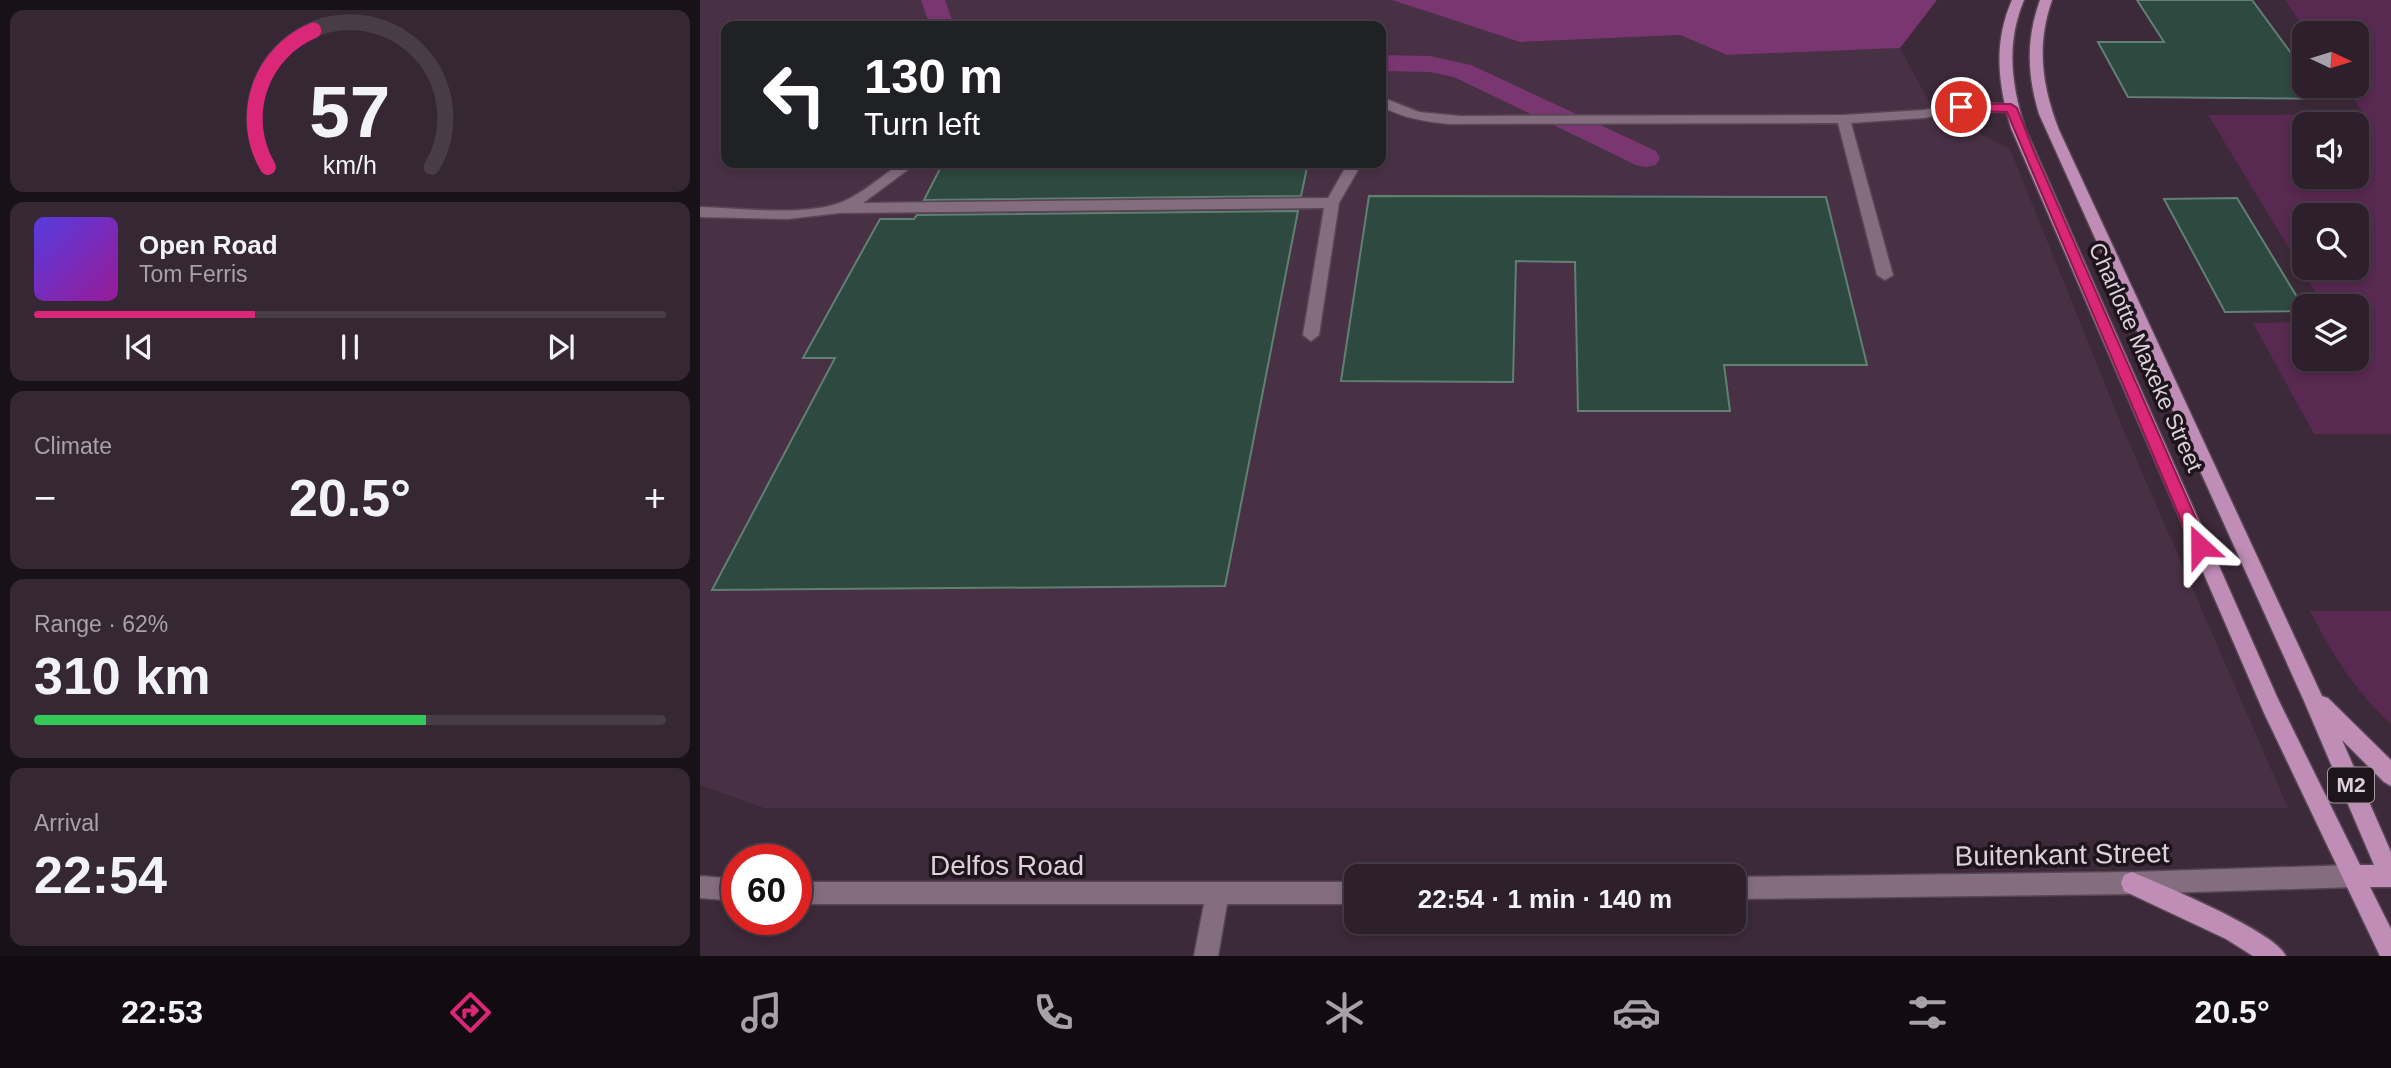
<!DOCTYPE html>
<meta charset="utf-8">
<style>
body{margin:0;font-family:Arial,sans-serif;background:#352733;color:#f1f3f6;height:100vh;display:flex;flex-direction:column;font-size:26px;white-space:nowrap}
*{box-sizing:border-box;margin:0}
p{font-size:23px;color:#a7a2a9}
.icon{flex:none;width:38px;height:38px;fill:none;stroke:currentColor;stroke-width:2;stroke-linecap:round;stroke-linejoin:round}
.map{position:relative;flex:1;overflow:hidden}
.panel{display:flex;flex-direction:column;gap:10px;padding:10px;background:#191118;width:700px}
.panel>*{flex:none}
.hud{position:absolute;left:21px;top:21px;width:665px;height:147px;border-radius:14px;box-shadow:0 4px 10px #0003,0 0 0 2px #483d47;background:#202124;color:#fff;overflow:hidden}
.needle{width:46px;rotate:94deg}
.controls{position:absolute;left:1592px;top:21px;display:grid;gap:14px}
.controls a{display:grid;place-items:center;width:77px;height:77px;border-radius:14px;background:#2d1f2b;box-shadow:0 4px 10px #0003,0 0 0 2px #483d47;font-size:35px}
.speed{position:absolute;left:21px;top:844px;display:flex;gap:14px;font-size:35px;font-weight:700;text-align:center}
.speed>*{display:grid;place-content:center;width:91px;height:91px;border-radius:50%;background:#2d1f2b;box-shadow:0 4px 10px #0003,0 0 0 2px #483d47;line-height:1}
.speed .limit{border:10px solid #d22;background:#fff;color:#111}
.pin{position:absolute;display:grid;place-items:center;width:60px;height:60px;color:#fff;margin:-30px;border:4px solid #fff;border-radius:50%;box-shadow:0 2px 7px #0007}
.me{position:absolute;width:77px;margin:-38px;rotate:336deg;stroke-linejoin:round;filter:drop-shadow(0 0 5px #0008)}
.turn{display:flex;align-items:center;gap:24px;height:147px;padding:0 28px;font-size:32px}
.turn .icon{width:91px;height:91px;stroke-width:2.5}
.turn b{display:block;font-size:49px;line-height:60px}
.big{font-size:52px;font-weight:700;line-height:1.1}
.panel .card{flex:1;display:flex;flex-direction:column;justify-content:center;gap:10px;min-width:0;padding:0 24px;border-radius:14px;background:#352733}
.panel .dial{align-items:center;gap:0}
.dial svg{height:182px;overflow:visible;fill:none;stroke:#483d47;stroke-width:7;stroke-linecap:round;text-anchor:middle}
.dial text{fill:#f1f3f6;stroke:none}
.song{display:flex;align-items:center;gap:21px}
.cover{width:84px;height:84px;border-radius:10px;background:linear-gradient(135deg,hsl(250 70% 55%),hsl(300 70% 35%))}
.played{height:7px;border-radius:4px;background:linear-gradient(90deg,#db2777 35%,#483d47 35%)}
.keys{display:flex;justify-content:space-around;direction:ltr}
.heat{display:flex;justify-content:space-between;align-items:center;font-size:38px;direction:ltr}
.charge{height:10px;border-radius:5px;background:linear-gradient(90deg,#34c759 62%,#483d47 0)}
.trip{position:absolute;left:644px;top:864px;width:402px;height:70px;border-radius:14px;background:#2d1f2b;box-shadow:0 4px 10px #0003,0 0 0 2px #483d47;font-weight:700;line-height:70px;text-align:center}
.menu{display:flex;height:112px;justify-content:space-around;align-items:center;background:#120c11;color:#a7a2a9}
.menu .icon{width:49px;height:49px}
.menu .on{color:#db2777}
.menu b{font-size:32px;color:#f1f3f6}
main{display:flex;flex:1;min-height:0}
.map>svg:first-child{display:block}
.built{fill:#493145;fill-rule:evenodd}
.green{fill:#582951;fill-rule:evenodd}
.water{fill:#7a3670}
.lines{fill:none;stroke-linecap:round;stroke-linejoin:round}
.canal{fill:#7a3670;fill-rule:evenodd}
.building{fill:#2e493f;stroke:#627f74;stroke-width:2}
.service-casing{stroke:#574754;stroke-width:3}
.minor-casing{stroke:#574754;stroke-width:3}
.primary-casing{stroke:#574754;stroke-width:3}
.service{fill:#836d7f;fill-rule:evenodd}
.minor{fill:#836d7f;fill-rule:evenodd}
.primary{fill:#bf8db6;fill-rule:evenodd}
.route{fill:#db2777;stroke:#8e194d;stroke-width:2}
.labels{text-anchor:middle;stroke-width:7;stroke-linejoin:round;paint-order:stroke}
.shield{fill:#1e151c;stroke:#a498a1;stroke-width:2}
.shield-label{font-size:21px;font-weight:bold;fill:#ddd0da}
.street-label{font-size:23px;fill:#ddd0da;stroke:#1e151c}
.near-street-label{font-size:28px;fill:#ddd0da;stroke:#1e151c}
</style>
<main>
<section class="panel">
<div class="card dial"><svg viewBox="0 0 100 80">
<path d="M14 69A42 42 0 1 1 86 69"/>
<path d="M14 69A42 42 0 0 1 34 9" stroke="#db2777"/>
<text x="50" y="56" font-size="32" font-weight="700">57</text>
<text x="50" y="72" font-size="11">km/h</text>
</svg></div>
<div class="card">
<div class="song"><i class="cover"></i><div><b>Open Road</b><p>Tom Ferris</p></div></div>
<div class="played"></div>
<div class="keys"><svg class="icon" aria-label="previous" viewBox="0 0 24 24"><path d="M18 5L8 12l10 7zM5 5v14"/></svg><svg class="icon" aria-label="pause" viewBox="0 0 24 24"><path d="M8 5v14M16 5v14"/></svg><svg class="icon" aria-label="next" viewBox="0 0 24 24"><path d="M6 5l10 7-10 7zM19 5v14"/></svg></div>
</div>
<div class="card"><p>Climate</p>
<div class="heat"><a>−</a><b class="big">20.5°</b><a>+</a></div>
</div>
<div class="card"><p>Range · 62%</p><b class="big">310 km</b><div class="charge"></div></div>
<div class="card"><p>Arrival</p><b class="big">22:54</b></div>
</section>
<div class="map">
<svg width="1691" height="956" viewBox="0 0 1691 956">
<rect width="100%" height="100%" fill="#3c2939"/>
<path class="built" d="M0,0h692l128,42 160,-7 47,20 173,-7 33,61 77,40 111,275 167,384h-1524l-64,-23zM26,26h655v137h-655z"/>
<g class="green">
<path d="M1585,0h106v434h-77l-61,-111 52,-1v37h52v-53h-33l-116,-191 156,-1 -19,-28h12v-53h-49zM1605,124h52v53h-52zM1605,215h52v53h-52z"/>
<path d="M1610,611h81v113c-36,-33 -59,-70 -81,-113z"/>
</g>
<path class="water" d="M692,0h545l-37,48 -173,7 -47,-20 -160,7z"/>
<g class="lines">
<g class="canal">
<path d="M221,0h24l9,26h-24z"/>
<path d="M681,55l49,1 41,9 185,86 4,7 -4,7 -10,2 -10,-2 -182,-88 -24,-5 -49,-1z"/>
</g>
</g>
<g class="building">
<path d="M1437,0h115l53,72v14h10l10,13 -197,-2 -30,-55h66z"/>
<path d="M243,163h365l-7,33 -377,4z"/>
<path d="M669,196l457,1 41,168h-143l6,46h-152l-3,-149 -59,-1 -3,121 -172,-1z"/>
<path d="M1537,198l68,112v1l-80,1 -61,-113z"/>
<path d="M598,211l-73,375 -513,4 123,-232h-32l77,-139h34l3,-4z"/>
</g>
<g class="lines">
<g class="service-casing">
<g id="service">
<path d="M681,97l38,15 41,4 383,-1 81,-5 37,-7 50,1 7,4 -7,4 -50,-1 -37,7 -73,5 42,152 -8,5 -8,-5 -39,-152 -388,1c-24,-2 -48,-6 -69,-18z"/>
<path d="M201,163h16l-54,40 465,-5 20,-35h14l-23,40 -20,132 -8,6 -8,-6 21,-127 -484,5 -52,6 -88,-2v-10c42,1 103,10 142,-5 21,-9 40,-26 59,-39z"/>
</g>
</g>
<g class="minor-casing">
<g id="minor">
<path d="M1654,865l8,3 3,8 -3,8 -8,3 -222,7 -398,5v-22l398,-5z"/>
<path d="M0,876l37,3v22l-37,-3z"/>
<path d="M96,882h560v22h-129l-9,52h-24l10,-52h-408z"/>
</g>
</g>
<g class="primary-casing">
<g id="primary">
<path d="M1312,0h12c-18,43 -13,84 1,128l253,571 82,166h14l-70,-164 -265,-587c-12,-40 -13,-75 1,-114h12c-16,46 -10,86 7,130l263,566 6,2 63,62v26l-7,-4 -42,-42 49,112v35h-21l21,42v27h-11l-116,-243 -253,-585c-13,-44 -18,-85 1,-128z"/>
<path d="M1432,872c29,12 144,60 154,84h-33l-27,-17 -102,-48 -3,-8 3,-8z"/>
</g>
</g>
<use href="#service" class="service"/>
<use href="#minor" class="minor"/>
<use href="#primary" class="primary"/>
</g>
<path class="route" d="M1261,104h50l6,4 16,41 175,397 -2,5 -6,2 -6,-2 -2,-5 -185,-434 -50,-2v-5z"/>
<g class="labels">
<rect class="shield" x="1628" y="767.5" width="46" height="35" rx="5"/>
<g class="shield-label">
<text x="1651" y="792">M2</text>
</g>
<g class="street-label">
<text transform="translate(1446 357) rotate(66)" y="8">Charlotte Maxeke Street</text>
</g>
<g class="near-street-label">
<text transform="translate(1362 854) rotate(-1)" y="10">Buitenkant Street</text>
<text x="307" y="875">Delfos Road</text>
</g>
</g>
</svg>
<div class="controls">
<a><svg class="needle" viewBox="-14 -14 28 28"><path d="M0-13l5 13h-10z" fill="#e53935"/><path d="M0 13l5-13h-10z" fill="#a7a2a9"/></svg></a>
<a><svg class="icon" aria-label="sound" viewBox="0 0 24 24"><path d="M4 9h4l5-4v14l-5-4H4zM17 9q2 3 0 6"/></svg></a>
<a><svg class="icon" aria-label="search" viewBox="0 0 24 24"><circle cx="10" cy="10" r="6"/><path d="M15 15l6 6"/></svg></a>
<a><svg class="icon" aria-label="layers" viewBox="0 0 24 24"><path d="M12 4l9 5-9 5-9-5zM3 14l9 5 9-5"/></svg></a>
</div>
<div class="speed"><div class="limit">60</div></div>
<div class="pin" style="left:1261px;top:107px;background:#d93025"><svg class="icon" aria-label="arrive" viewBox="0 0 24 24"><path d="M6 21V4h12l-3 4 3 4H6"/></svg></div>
<svg class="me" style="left:1500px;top:546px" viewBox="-20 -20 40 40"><path d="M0-17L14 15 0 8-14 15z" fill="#db2777" stroke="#fff" stroke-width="4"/></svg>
<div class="trip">22:54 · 1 min · 140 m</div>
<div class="hud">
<div class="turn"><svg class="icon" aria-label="left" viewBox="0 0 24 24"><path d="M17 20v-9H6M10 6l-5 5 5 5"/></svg><div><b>130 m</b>Turn left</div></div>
</div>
</div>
</main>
<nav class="menu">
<b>22:53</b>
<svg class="icon on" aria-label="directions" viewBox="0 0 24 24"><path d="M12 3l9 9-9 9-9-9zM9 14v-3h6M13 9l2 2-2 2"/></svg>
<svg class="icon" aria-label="music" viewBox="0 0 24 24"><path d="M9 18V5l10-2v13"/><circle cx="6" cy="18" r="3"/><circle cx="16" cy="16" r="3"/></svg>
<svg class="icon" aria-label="phone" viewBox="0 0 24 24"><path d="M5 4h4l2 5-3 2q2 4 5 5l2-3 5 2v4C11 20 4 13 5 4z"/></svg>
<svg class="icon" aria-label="climate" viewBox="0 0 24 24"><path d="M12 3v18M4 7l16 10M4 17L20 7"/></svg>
<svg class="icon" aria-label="car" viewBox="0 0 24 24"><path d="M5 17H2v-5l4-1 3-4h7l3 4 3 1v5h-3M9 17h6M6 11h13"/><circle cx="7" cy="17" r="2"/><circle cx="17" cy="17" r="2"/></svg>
<svg class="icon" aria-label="filters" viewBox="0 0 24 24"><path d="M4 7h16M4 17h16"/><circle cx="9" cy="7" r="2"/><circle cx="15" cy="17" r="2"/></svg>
<b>20.5°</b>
</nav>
